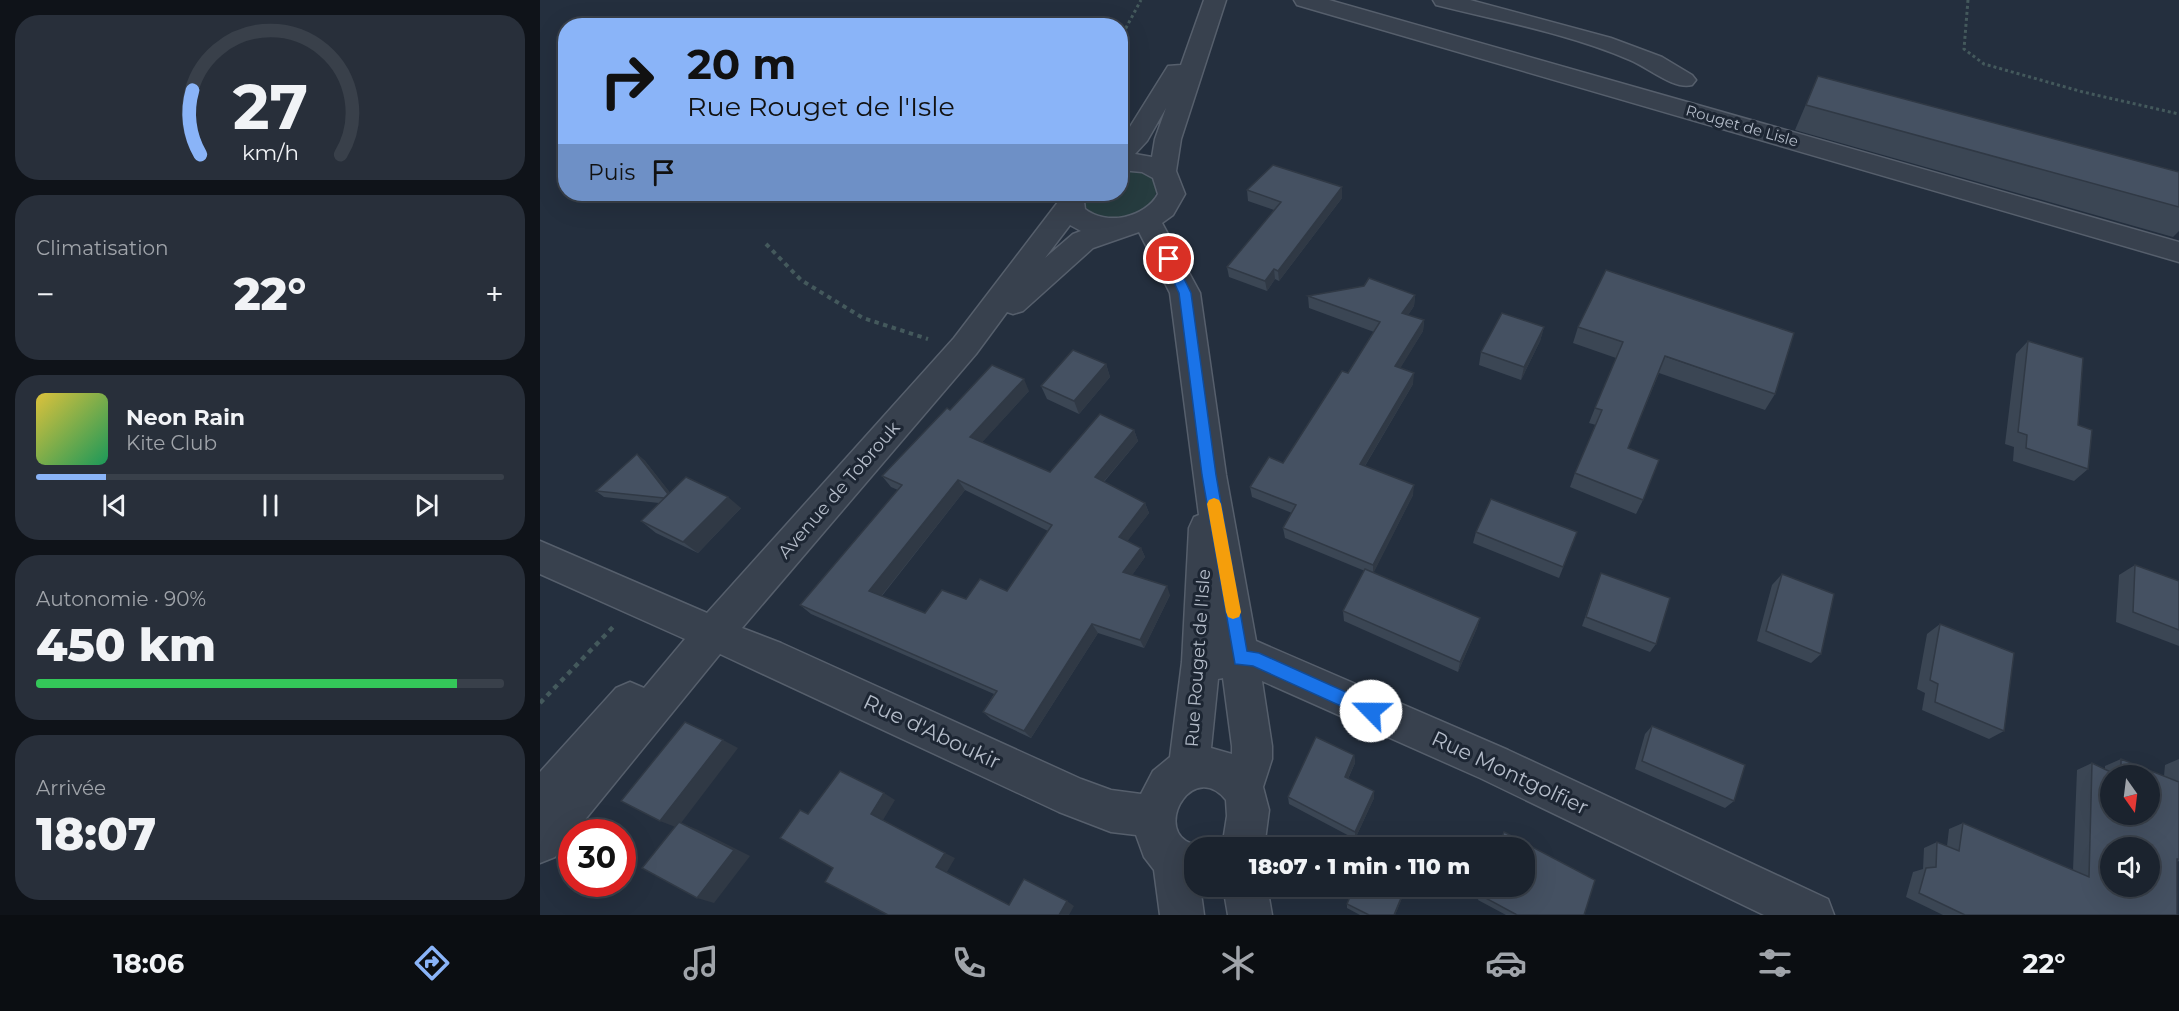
<!DOCTYPE html>
<html lang="fr">
<meta charset="utf-8">
<style>
body{margin:0;font-family:Montserrat,sans-serif;background:#282f3a;color:#f1f3f6;height:100vh;display:flex;flex-direction:column;font-size:22px;white-space:nowrap}
*{box-sizing:border-box;margin:0}
p{font-size:20px;color:#a0a4aa}
.icon{flex:none;width:33px;height:33px;fill:none;stroke:currentColor;stroke-width:2;stroke-linecap:round;stroke-linejoin:round}
.map{position:relative;flex:1;overflow:hidden}
.details{display:flex;flex-direction:column;gap:15px;padding:15px;background:#0f1319;width:540px}
.details>*{flex:none}
.top-card{position:absolute;left:18px;top:18px;width:570px;height:183px;border-radius:24px;box-shadow:0 6px 24px #0002,0 0 0 2px #39404a;background:#8ab4f8;color:#111;overflow:hidden}
.needle{width:39px;rotate:166deg}
.controls{position:absolute;left:1560px;top:765px;display:grid;gap:12px}
.controls a{display:grid;place-items:center;width:60px;height:60px;border-radius:50%;background:#1b232e;box-shadow:0 6px 24px #0002,0 0 0 2px #39404a;font-size:30px}
.speed{position:absolute;left:18px;top:819px;display:flex;gap:12px;font-size:30px;font-weight:700;text-align:center}
.speed>*{display:grid;place-content:center;width:78px;height:78px;border-radius:50%;background:#1b232e;box-shadow:0 6px 24px #0002,0 0 0 2px #39404a;line-height:1}
.speed .limit{border:9px solid #d22;background:#fff;color:#111}
.pin{position:absolute;display:grid;place-items:center;width:51px;height:51px;color:#fff;margin:-26px;border:3px solid #fff;border-radius:50%;box-shadow:0 2px 6px #0007}
.me{position:absolute;width:66px;margin:-33px;rotate:293deg;stroke-linejoin:round;filter:drop-shadow(0 0 4px #0008)}
.turn{display:flex;align-items:center;gap:21px;height:126px;padding:0 30px;font-size:27px}
.turn .icon{width:78px;height:78px;stroke-width:2.5}
.turn b{display:block;font-size:42px;line-height:51px}
.then{display:flex;align-items:center;height:57px;padding:0 30px;background:#0003;gap:12px;font-size:22px}
.big{font-size:45px;font-weight:800;line-height:1.1}
.details .tile{flex:1;display:flex;flex-direction:column;justify-content:center;gap:9px;min-width:0;padding:0 21px;border-radius:24px;background:#282f3a}
.details .dial{align-items:center;gap:0}
.dial svg{height:156px;overflow:visible;fill:none;stroke:#39404a;stroke-width:7;stroke-linecap:round;text-anchor:middle}
.dial text{fill:#f1f3f6;stroke:none}
.song{display:flex;align-items:center;gap:18px}
.cover{width:72px;height:72px;border-radius:9px;background:linear-gradient(135deg,hsl(50 70% 55%),hsl(150 70% 35%))}
.played{height:6px;border-radius:3px;background:linear-gradient(90deg,#8ab4f8 15%,#39404a 15%)}
.keys{display:flex;justify-content:space-around;direction:ltr}
.heat{display:flex;justify-content:space-between;align-items:center;font-size:33px;direction:ltr}
.charge{height:9px;border-radius:4px;background:linear-gradient(90deg,#34c759 90%,#39404a 0)}
.trip{position:absolute;left:644px;top:837px;width:351px;height:60px;border-radius:24px;background:#1b232e;box-shadow:0 6px 24px #0002,0 0 0 2px #39404a;font-weight:800;line-height:60px;text-align:center}
.tabs{display:flex;height:96px;justify-content:space-around;align-items:center;background:#0b0e12;color:#a0a4aa}
.tabs .icon{width:42px;height:42px}
.tabs .active{color:#8ab4f8}
.tabs b{font-size:27px;color:#f1f3f6}
main{display:flex;flex:1;min-height:0}
.map>svg:first-child{display:block}
.green{fill:#263c3f}
.lines{fill:none;stroke-linecap:round;stroke-linejoin:round}
.minor-casing{stroke:#565f6c;stroke-width:3}
.path-far2{stroke:#44595c;stroke-width:3;stroke-dasharray:3 3;stroke-linecap:butt}
.path-far1{stroke:#44595c;stroke-width:4;stroke-dasharray:4.5 4.5;stroke-linecap:butt}
.path{stroke:#44595c;stroke-width:4.5;stroke-dasharray:5 5;stroke-linecap:butt}
.minor{fill:#38414e;fill-rule:evenodd}
.wall{fill:#3b4654;fill-rule:evenodd}
.shaded-wall{fill:#303945}
.building{fill:#455162;stroke:#303945;stroke-width:1.5;fill-rule:evenodd}
.route{fill:#1a73e8;stroke:#114b97;stroke-width:1.5}
.slow{fill:#f59e0b}
.labels{text-anchor:middle;stroke-width:6;stroke-linejoin:round;paint-order:stroke}
.far-street-label{font-size:15px;fill:#b4bcc9;stroke:#1d2633}
.street-label{font-size:18px;fill:#b4bcc9;stroke:#1d2633}
.near-street-label{font-size:21px;fill:#b4bcc9;stroke:#1d2633}
</style>
<main>
<section class="details">
<div class="tile dial"><svg viewBox="0 0 100 80">
<path d="M14 69A42 42 0 1 1 86 69"/>
<path d="M14 69A42 42 0 0 1 10 36" stroke="#8ab4f8"/>
<text x="50" y="56" font-size="32" font-weight="700">27</text>
<text x="50" y="72" font-size="11">km/h</text>
</svg></div>
<div class="tile"><p>Climatisation</p>
<div class="heat"><a>−</a><b class="big">22°</b><a>+</a></div>
</div>
<div class="tile">
<div class="song"><i class="cover"></i><div><b>Neon Rain</b><p>Kite Club</p></div></div>
<div class="played"></div>
<div class="keys"><svg class="icon" aria-label="previous" viewBox="0 0 24 24"><path d="M18 5L8 12l10 7zM5 5v14"/></svg><svg class="icon" aria-label="pause" viewBox="0 0 24 24"><path d="M8 5v14M16 5v14"/></svg><svg class="icon" aria-label="next" viewBox="0 0 24 24"><path d="M6 5l10 7-10 7zM19 5v14"/></svg></div>
</div>
<div class="tile"><p>Autonomie · 90%</p><b class="big">450 km</b><div class="charge"></div></div>
<div class="tile"><p>Arrivée</p><b class="big">18:07</b></div>
</section>
<div class="map">
<svg width="1639" height="915" viewBox="0 0 1639 915">
<rect width="100%" height="100%" fill="#242f3e"/>
<path class="green" d="M581,170c74,0 17,70 -28,43 -8,-5 -11,-11 -9,-19h36z"/>
<g class="lines">
<g class="minor-casing">
<g id="minor">
<path d="M664,0h22l-45,139 -5,32 9,23 -12,21 -11,8 38,70 26,182 30,166 252,109 320,149 6,16h-70l-284,-137 -218,-97 10,65v13l-9,28 6,23 -5,38h-42l5,-32 -1,-16c-32,-39 -69,23 -40,41 5,3 12,4 18,7h-10v38h6l4,29h-44l-6,-45 -10,-13 -8,-22 -25,-3 -52,-20 -339,-158 -145,178h-3v5l-17,20 -15,6v-91l76,-84 14,-6 14,6 41,-49 -145,-65v-33l167,72 247,-275 104,-136 -1,-8h26l2,15c21,17 60,9 73,-15l-5,-16 -11,-6 -22,-2v-32l8,-8 40,-64 13,-1zM626,108l-11,31 -3,18 -17,-3 12,-13zM530,225l11,6 -8,3 -28,24zM599,232l31,61 29,222 -5,2 -5,11 -7,134 -12,95 -17,14 -12,23 -30,-4 -30,-11 -300,-136 -39,-15 234,-274 31,-42 6,2 10,-3 70,-63zM683,678l9,68v8l-21,-6 7,-69z"/>
<path d="M754,0h35l850,242v20l-882,-257z"/>
<path d="M893,0h37l141,38 51,19 30,18 4,5 -4,5c-18,5 -43,-17 -62,-25 -61,-26 -129,-39 -194,-55z"/>
<path d="M683,886h44l5,29h-44z"/>
</g>
</g>
<g class="path-far2">
<path d="M1428,0l-4,49 20,15 99,28 96,22"/>
<path d="M580,39l21,-39"/>
</g>
<path class="path-far1" d="M226,244l35,36 62,38 65,21"/>
<path class="path" d="M0,703l74,-77"/>
<use href="#minor" class="minor"/>
</g>
<g class="wall">
<path d="M1278,76l361,96v59l-6,6 -378,-107z"/>
<path d="M802,187v11l-63,83 -4,-2 -8,12 -38,-14 -2,-10 47,-57 -26,-9 -1,-11z"/>
<path d="M875,295l-1,11 -6,9 16,5 -1,11 -23,37 13,16 -48,82 48,29 -40,78 107,45 -3,10 -19,44 -114,-51 -1,-10 22,-40 -80,-33 -2,-10 9,-15 -40,-16 -2,-10 33,-24 65,-90 26,-41 -65,-24 -1,-12z"/>
<path d="M1004,327l-4,14 -19,39 -42,-15 2,-13z"/>
<path d="M1038,327l197,67 -10,16 -106,-37 -31,75 15,52 -7,14 -66,-27 5,-14 21,-48 -7,-2 6,-15 21,-50 -43,-15z"/>
<path d="M1488,341l50,84 10,44 -14,12 -61,-20 1,-14 -9,-3 11,-90z"/>
<path d="M566,364l4,13 -31,37 -32,-15 -6,-13z"/>
<path d="M489,391l-47,51 68,30 84,-42 4,11 -34,41 41,21 4,10 -22,28 14,7 4,9 -13,18 38,20 -26,53 -46,-15 -67,105 -40,-19 -8,-7 11,-18 -183,-80 -11,-9 98,-115 -7,-3 -9,-11 68,-66zM425,490l83,41 -41,60 -41,8 -41,14 -43,-17z"/>
<path d="M97,454l8,7 25,32 71,15 -43,45 -42,-20 -15,-12 18,-18 -55,-6 -8,-6z"/>
<path d="M936,532h101l-18,46 -86,-35z"/>
<path d="M1595,565l44,16v65l-63,-24 3,-47z"/>
<path d="M1061,573l55,71 -6,8 -68,-26 15,-43z"/>
<path d="M1242,574l39,80 -10,9 -54,-22 15,-56z"/>
<path d="M1400,624l64,107 -15,8 -67,-29 3,-17 -8,-4 10,-55z"/>
<path d="M1112,726l82,75 -9,7 -90,-39 10,-35z"/>
<path d="M814,755l1,8 -7,16 26,12v7l-19,41 -66,-35 -1,-7z"/>
<path d="M1581,759l43,17 1,-11 14,-6v102l-2,1v53h-234l-37,-18 7,-25 10,-3 1,-21 13,-6 10,4 2,-17 14,-6 110,47 4,-100 15,-7 13,6v-3zM1570,776h40l-40,38z"/>
<path d="M964,832l91,48 -11,35h-78l-28,-15 4,-14h42v-38h-27z"/>
<path d="M804,886h63l-12,29h-35l-13,-7v-4l3,-8 -6,-3z"/>
</g>
<g class="shaded-wall">
<path d="M802,187v11l-63,83 -1,-10z"/>
<path d="M734,269l1,10 -8,12 -2,-10z"/>
<path d="M875,295l-1,11 -12,18v-11z"/>
<path d="M884,320l-1,11 -28,46v-11z"/>
<path d="M1004,327l-4,14 -19,39 3,-13z"/>
<path d="M566,364l4,13 -31,37 -5,-13z"/>
<path d="M874,373l-1,11 -53,90v-10z"/>
<path d="M484,379l5,12 -52,57 -7,-11z"/>
<path d="M594,430l4,11 -39,46 -4,-10z"/>
<path d="M97,454l8,7 35,44 -8,-6z"/>
<path d="M418,480l7,10 -87,110 -9,-9z"/>
<path d="M874,485l-1,10 -40,79v-9z"/>
<path d="M188,497l13,11 -43,45 -15,-11z"/>
<path d="M605,503l4,10 -26,34 -4,-10z"/>
<path d="M601,548l4,9 -17,24 -5,-9z"/>
<path d="M627,586l3,9 -26,53 -4,-8z"/>
<path d="M940,618l-3,10 -19,44 2,-10z"/>
<path d="M552,624l6,9 -67,105 -7,-7z"/>
<path d="M183,740l15,8 -57,75 15,6 54,27 -36,47 -17,-5 -19,-70 -18,-7z"/>
<path d="M814,755l1,8 -10,22v-8z"/>
<path d="M834,791v7l-19,41v-7z"/>
<path d="M344,793l11,7 -12,20 -12,-6z"/>
<path d="M405,853l10,5 -8,14 -11,-5z"/>
<path d="M866,886h1l-12,29h-1z"/>
<path d="M527,901l7,5 -5,9h-10z"/>
</g>
<g class="building">
<path d="M1278,76l361,96v35l-373,-102z"/>
<path d="M733,165l69,22 -64,84 -4,-2 -9,12 -38,-14 54,-65 -34,-12z"/>
<path d="M1066,270l188,63 -19,61 -110,-38 -37,92 31,12 -16,40 -68,-27 27,-63 -7,-2 28,-66 -45,-15z"/>
<path d="M829,278l46,17 -13,18 22,7 -29,46 19,7 -54,91 54,21 -41,80 -90,-37 13,-23 -46,-18 19,-30 14,6 59,-92 6,2 32,-51 -72,-26 56,-10z"/>
<path d="M962,313l42,14 -20,40 -43,-15z"/>
<path d="M1488,341l55,17 -5,67 14,5 -4,39 -62,-21 1,-13 -9,-3z"/>
<path d="M533,350l33,14 -32,37 -33,-15z"/>
<path d="M452,365l32,14 -54,58 80,35 50,-58 34,16 -39,47 50,26 -26,34 22,11 -18,24 44,14 -27,54 -48,-16 -68,107 -41,-19 14,-21 -197,-86 102,-120 -20,-9 65,-68 3,2zM418,480l94,45 -45,66 -27,-12 -14,20 -24,-9 -17,23 -56,-22z"/>
<path d="M97,454l31,40 -4,4 -68,-7z"/>
<path d="M146,477l42,20 -45,45 -42,-21z"/>
<path d="M951,499l86,33 -14,35 -87,-35z"/>
<path d="M1595,565l44,16v49l-46,-18z"/>
<path d="M825,569l115,49 -20,44 -117,-51z"/>
<path d="M1061,573l69,25 -14,46 -70,-27z"/>
<path d="M1242,574l52,20 -13,60 -55,-23z"/>
<path d="M1400,624l74,29 -10,78 -69,-29 3,-18 -8,-4z"/>
<path d="M145,722l38,18 -63,81 -39,-20z"/>
<path d="M1112,726l93,39 -11,36 -92,-40z"/>
<path d="M776,737l38,18 -9,22 29,14 -19,41 -67,-35z"/>
<path d="M1581,759l58,23v77h-2v56h-212l-46,-22 7,-25 10,-1 1,-25 22,9 4,-28 126,54 3,-114 27,13h-9v38h40v-38h-29zM1570,848h40v38h-40z"/>
<path d="M300,771l44,22 -13,21 74,39 -9,14 73,38 15,-26 43,22 -8,14h-171l-63,-33 8,-14 -53,-30 20,-28 8,4z"/>
<path d="M139,822l55,28 -37,48 -55,-30z"/>
<path d="M964,832l91,48 -11,35h-67l-37,-20 4,-9h40v-38h-26z"/>
<path d="M826,837l20,11h-25z"/>
<path d="M804,886h62l-12,29h-25l-22,-11 5,-12 -9,-4z"/>
</g>
<path class="route" d="M629,255l4,1 18,37 25,182 31,176 12,2 118,53 2,5 -2,6 -6,2 -6,-2 -112,-51 -18,-2 -33,-189 -23,-182 -16,-34z"/>
<path class="slow" d="M674,498l5,2 2,4 20,108 -2,5 -6,2 -5,-2 -2,-5 -19,-108 2,-4z"/>
<g class="labels">
<g class="far-street-label">
<text transform="translate(1202 126) rotate(16)" y="5">Rouget de Lisle</text>
</g>
<g class="street-label">
<text transform="translate(299 490) rotate(-49)" y="6">Avenue de Tobrouk</text>
<text transform="translate(658 658) rotate(-86)" y="6">Rue Rouget de l'Isle</text>
</g>
<g class="near-street-label">
<text transform="translate(392 732) rotate(25)" y="7">Rue d'Aboukir</text>
<text transform="translate(970 773) rotate(25)" y="7">Rue Montgolfier</text>
</g>
</g>
</svg>
<div class="controls">
<a><svg class="needle" viewBox="-14 -14 28 28"><path d="M0-13l5 13h-10z" fill="#e53935"/><path d="M0 13l5-13h-10z" fill="#a0a4aa"/></svg></a>
<a><svg class="icon" aria-label="sound" viewBox="0 0 24 24"><path d="M4 9h4l5-4v14l-5-4H4zM17 9q2 3 0 6"/></svg></a>
</div>
<div class="speed"><div class="limit">30</div></div>
<div class="pin" style="left:629px;top:259px;background:#d93025"><svg class="icon" aria-label="arrive" viewBox="0 0 24 24"><path d="M6 21V4h12l-3 4 3 4H6"/></svg></div>
<svg class="me" style="left:831px;top:711px" viewBox="-20 -20 40 40"><circle r="19" fill="#fff"/><path d="M0-13L10 11 0 6-10 11z" fill="#1a73e8"/></svg>
<div class="trip">18:07 · 1 min · 110 m</div>
<div class="top-card">
<div class="turn"><svg class="icon" aria-label="right" viewBox="0 0 24 24"><path d="M7 20v-9h11M14 6l5 5-5 5"/></svg><div><b>20 m</b>Rue Rouget de l'Isle</div></div>
<div class="then">Puis<svg class="icon" aria-label="arrive" viewBox="0 0 24 24"><path d="M6 21V4h12l-3 4 3 4H6"/></svg></div>
</div>
</div>
</main>
<nav class="tabs">
<b>18:06</b>
<svg class="icon active" aria-label="directions" viewBox="0 0 24 24"><path d="M12 3l9 9-9 9-9-9zM9 14v-3h6M13 9l2 2-2 2"/></svg>
<svg class="icon" aria-label="music" viewBox="0 0 24 24"><path d="M9 18V5l10-2v13"/><circle cx="6" cy="18" r="3"/><circle cx="16" cy="16" r="3"/></svg>
<svg class="icon" aria-label="phone" viewBox="0 0 24 24"><path d="M5 4h4l2 5-3 2q2 4 5 5l2-3 5 2v4C11 20 4 13 5 4z"/></svg>
<svg class="icon" aria-label="climate" viewBox="0 0 24 24"><path d="M12 3v18M4 7l16 10M4 17L20 7"/></svg>
<svg class="icon" aria-label="car" viewBox="0 0 24 24"><path d="M5 17H2v-5l4-1 3-4h7l3 4 3 1v5h-3M9 17h6M6 11h13"/><circle cx="7" cy="17" r="2"/><circle cx="17" cy="17" r="2"/></svg>
<svg class="icon" aria-label="filters" viewBox="0 0 24 24"><path d="M4 7h16M4 17h16"/><circle cx="9" cy="7" r="2"/><circle cx="15" cy="17" r="2"/></svg>
<b>22°</b>
</nav>
